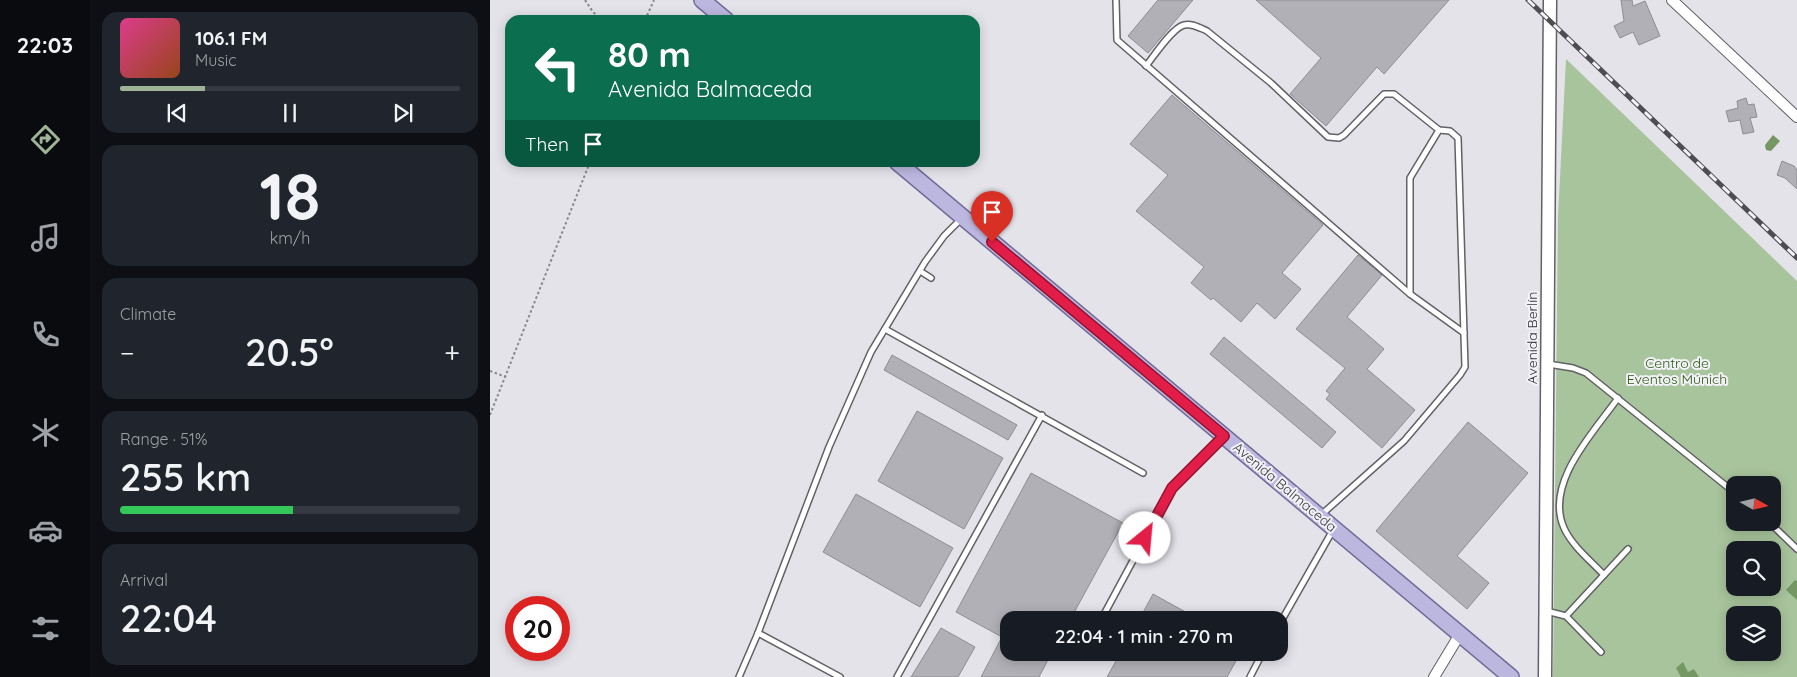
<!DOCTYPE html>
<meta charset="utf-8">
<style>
body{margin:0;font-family:Quicksand,sans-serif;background:#20242c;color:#f1f3f6;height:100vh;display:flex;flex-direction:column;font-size:19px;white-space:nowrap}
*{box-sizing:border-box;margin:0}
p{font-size:16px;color:#9ea1a6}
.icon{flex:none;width:28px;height:28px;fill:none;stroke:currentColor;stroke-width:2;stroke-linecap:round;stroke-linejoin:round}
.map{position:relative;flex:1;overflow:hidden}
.sheet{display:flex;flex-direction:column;gap:12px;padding:12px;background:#0d0f14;width:400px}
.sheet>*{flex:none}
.guide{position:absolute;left:15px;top:15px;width:475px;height:152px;border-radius:15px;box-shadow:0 2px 12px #0003;background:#0b6e4f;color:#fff;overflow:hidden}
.needle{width:32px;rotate:98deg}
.buttons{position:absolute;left:1236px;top:476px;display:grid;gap:10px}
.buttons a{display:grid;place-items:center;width:55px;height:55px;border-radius:10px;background:#171b24;box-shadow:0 2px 12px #0003;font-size:25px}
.speed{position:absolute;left:15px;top:596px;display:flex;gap:10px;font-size:25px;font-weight:700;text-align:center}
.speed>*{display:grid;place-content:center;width:65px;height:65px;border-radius:50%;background:#171b24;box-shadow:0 2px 12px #0003;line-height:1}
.speed .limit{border:8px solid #d22;background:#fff;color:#111}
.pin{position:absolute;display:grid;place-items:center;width:42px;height:42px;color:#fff;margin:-51px -21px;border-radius:50% 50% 50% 0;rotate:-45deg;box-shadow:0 0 5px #0007}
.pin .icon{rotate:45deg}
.me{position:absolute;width:55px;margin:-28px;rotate:28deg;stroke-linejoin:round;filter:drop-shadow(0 0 4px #0008)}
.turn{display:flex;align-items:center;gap:18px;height:105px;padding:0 20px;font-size:22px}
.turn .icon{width:65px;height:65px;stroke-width:2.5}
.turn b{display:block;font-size:35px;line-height:42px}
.then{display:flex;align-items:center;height:48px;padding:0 20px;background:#0003;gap:10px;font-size:19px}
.big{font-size:38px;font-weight:600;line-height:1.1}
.sheet .tile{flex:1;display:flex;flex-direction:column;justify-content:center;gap:8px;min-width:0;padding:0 18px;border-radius:15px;background:#20242c}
.sheet .dial{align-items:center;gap:0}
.dial b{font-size:65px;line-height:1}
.song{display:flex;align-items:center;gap:15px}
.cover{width:60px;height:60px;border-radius:8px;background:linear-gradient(135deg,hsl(330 70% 55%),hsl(20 70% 35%))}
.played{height:5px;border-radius:2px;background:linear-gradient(90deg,#9fb497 25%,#363941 25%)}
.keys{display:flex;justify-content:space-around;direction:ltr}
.heat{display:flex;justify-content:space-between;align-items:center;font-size:28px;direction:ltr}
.charge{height:8px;border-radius:4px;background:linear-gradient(90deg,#34c759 51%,#363941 0)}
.trip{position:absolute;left:510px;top:611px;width:288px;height:50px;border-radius:15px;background:#171b24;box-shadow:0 2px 12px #0003;font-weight:600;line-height:50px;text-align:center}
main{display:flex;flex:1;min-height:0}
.dock{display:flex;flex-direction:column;width:90px;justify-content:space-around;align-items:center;background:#090b0e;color:#9ea1a6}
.dock .icon{width:35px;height:35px}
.dock .active{color:#9fb497}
.dock b{font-size:22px;color:#f1f3f6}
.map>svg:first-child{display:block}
.green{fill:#a8c49c;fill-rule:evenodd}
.water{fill:#749764}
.building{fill:#b1b0b6;stroke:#8d8d92}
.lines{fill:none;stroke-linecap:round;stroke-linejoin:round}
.service-casing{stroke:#616166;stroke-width:8}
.minor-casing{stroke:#616166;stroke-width:12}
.tertiary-casing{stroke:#616166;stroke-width:15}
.primary-casing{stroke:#716b98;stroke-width:18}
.path{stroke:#88878c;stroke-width:2;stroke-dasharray:2.5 2.5;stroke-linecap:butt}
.service{stroke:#fff;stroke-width:5}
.minor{stroke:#fff;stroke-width:10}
.tertiary{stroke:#fff;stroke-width:12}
.primary{stroke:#bcb7df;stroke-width:15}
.rail-casing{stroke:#4e4d51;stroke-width:5}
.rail{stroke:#f1f1f7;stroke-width:3;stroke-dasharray:9;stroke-linecap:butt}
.route-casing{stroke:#92132f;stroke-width:12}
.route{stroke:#e11d48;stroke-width:9}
.labels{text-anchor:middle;stroke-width:4;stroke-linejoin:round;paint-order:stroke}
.street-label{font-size:14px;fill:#38373a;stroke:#f1f1f7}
.park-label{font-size:14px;fill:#2c5910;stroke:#f1f1f7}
</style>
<main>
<nav class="dock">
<b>22:03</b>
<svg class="icon active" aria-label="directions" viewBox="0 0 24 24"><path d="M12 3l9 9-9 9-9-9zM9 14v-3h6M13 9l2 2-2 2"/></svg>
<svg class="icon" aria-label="music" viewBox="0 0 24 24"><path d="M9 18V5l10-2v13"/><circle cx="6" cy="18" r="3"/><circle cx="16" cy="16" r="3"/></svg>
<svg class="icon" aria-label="phone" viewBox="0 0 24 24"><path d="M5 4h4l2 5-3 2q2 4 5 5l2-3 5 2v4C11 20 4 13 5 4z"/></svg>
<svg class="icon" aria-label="climate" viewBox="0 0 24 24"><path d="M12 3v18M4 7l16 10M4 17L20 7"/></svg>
<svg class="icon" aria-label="car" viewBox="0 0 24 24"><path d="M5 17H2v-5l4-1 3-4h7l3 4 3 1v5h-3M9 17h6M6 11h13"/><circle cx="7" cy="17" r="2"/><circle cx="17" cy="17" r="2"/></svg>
<svg class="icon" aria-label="filters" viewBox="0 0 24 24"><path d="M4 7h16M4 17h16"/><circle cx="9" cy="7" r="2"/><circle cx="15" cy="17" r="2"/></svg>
</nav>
<section class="sheet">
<div class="tile">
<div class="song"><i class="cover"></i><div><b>106.1 FM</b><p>Music</p></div></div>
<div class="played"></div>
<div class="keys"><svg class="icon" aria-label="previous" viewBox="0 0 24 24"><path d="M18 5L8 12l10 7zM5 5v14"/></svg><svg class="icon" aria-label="pause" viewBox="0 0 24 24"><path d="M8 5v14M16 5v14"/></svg><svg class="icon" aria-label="next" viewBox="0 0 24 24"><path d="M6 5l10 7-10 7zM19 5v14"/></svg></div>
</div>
<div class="tile dial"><b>18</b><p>km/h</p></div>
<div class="tile"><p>Climate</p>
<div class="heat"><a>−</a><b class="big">20.5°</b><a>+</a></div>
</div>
<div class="tile"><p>Range · 51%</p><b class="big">255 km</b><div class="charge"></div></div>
<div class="tile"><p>Arrival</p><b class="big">22:04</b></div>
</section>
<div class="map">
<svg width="1307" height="677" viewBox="0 0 1307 677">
<rect width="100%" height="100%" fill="#e4e3ea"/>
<path class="green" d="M1076,59l231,222v396h-244l5,-460zM1245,485h37v37h-37zM1245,550h37v38h-37zM1245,615h37v37h-37z"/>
<g class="water">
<path d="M1283,135l7,6 -9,10 -5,-1 -1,-5z"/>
<path d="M1305,580l2,1v19l-11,-10z"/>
<path d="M1193,662l5,10 6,-3 5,8h-18l-5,-9z"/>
</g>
<g class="building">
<path d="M668,0h35l-45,53 -20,-17z"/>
<path d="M766,0h193l-65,74 -7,-7 -51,59 -36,-32 31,-36z"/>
<path d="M1131,0h11l1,6 12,-5 15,35 -21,9 -6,-13 -13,6 -6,-12 10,-5z"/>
<path d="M682,95l151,130 -41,48 19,16 -26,30 -18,-16 -16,19 -28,-24 -2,2 -20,-17 13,-16 -68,-56 32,-36 -38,-31z"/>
<path d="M1256,98l2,7 6,-1 3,13 -7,1 4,14 -11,2 -3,-14 -11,2 -3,-11 12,-3 -1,-7z"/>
<path d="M1292,161l12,5 3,4v19l-12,-11 -8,-3z"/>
<path d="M868,255l24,20 -35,42 37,32 -17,20 48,41 -33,38 -56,-49 4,-5 -4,-3 19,-23 -49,-39z"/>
<path d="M734,337l112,95 -14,16 -112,-94z"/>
<path d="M402,355l125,70 -9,15 -124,-70z"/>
<path d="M427,411l86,47 -39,71 -86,-48z"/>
<path d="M978,422l60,51 -71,83 32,27 -22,26 -91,-78z"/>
<path d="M541,473l92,50 -53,97h-61v32h43l-13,25h-58l21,-40 -46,-25z"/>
<path d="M366,494l97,54 -33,59 -97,-55z"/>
<path d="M663,594l47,26h-61z"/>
<path d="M451,628l34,19 -17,30h-47z"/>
<path d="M631,652h120l-14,25h-120z"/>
</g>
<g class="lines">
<g class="service-casing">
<g id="service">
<path d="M626,0l1,40 293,254"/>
<path d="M656,66c8,-10 26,-38 38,-41 8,-2 16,3 23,6l64,52 57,54 11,1 5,-3 40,-41h10l45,36 11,1 8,7 7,229 -5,8 -56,66 -83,74"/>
<path d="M949,130l-29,48v116l54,39"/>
<path d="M430,271l11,7"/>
<path d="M395,329l258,144"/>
<path d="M1058,364l25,4 13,5 149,120"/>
<path d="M1279,522l28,27"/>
<path d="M1114,575c-13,-14 -32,-29 -40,-47 -20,-45 30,-96 54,-130"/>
<path d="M1056,611l20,5 35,36"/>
<path d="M1076,616l62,-67"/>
<path d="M611,620l71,-132 51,-51"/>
<path d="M789,625l54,-95"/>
<path d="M268,633l82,44"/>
<path d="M249,677l19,-44 71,-186 42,-95 54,-90 19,-26 18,-18"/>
<path d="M407,677l145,-262"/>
<path d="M760,677l13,-25"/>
</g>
</g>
<g class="minor-casing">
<g id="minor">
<path d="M1182,0l125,117"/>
<path d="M944,677l26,-43"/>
</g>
</g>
<g class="tertiary-casing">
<path id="tertiary" d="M1055,677l5,-677"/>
</g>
<g class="primary-casing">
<g id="primary">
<path d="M212,0l24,20"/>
<path d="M407,162l614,515"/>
</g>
</g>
<g class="path">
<path d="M95,0l8,12 9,8"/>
<path d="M155,20l9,-20"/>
<path d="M0,371l16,6"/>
<path d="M0,415l100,-253"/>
</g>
<use href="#service" class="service"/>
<use href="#minor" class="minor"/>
<use href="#tertiary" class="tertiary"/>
<use href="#primary" class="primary"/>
<g class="rail-casing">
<path id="rail" d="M1038,0l269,258"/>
</g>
<use href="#rail" class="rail"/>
</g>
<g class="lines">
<g class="route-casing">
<path id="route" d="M502,242l232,194 -52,52 -27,50"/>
</g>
<use href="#route" class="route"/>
</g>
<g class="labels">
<g class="street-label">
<text transform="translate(1042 338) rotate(-90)" y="5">Avenida Berlín</text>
<text transform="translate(795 487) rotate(40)" y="5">Avenida Balmaceda</text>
</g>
<g class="park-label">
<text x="1187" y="368">Centro de<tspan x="1187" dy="16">Eventos Múnich</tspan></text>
</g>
</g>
</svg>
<div class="buttons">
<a><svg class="needle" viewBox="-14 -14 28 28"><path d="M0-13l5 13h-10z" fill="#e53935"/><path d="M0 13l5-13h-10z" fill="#9ea1a6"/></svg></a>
<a><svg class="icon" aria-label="search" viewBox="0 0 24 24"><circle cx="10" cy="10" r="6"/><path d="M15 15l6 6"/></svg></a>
<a><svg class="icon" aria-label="layers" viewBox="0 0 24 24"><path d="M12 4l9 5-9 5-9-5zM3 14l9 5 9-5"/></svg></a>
</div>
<div class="speed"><div class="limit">20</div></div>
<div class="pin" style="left:502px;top:242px;background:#d93025"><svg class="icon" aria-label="arrive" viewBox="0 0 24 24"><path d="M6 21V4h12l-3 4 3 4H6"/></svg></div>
<svg class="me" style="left:655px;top:538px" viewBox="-20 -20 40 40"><circle r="19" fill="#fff"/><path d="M0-13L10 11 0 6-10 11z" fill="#e11d48"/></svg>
<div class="trip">22:04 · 1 min · 270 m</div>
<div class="guide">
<div class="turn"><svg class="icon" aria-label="left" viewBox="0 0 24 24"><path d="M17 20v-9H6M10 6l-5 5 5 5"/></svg><div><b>80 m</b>Avenida Balmaceda</div></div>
<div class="then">Then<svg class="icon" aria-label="arrive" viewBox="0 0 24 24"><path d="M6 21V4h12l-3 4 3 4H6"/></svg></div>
</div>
</div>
</main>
